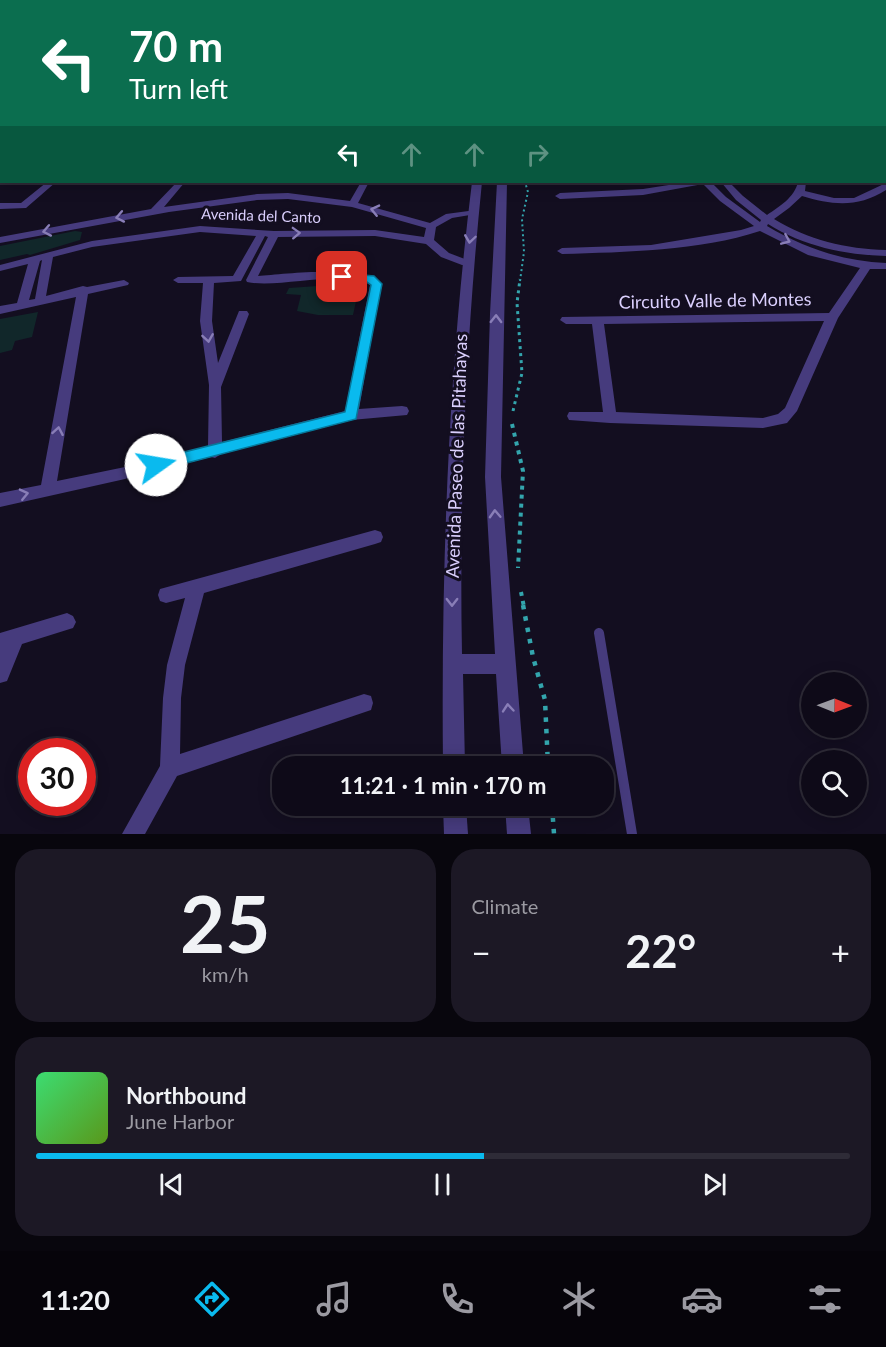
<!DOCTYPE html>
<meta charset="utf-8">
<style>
body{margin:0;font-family:Lato,sans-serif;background:#1c1825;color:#f1f3f6;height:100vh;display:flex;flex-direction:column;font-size:22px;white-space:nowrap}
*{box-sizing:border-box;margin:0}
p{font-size:20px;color:#9b9aa2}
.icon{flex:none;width:33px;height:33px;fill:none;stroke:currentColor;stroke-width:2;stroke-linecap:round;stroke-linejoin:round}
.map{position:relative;height:834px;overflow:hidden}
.side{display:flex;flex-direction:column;gap:15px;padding:15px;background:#08060d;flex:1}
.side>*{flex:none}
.guide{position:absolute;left:0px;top:0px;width:886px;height:183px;box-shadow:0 3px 15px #0003,0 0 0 2px #2e2b37;background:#0b6e4f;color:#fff;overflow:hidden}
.needle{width:39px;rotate:91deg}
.controls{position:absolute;left:801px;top:672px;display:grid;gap:12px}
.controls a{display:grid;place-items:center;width:66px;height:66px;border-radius:50%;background:#0e0a18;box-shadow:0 3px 15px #0003,0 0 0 2px #2e2b37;font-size:30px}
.speed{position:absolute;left:18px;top:738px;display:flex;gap:12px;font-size:30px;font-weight:700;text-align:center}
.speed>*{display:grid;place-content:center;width:78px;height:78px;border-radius:50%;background:#0e0a18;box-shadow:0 3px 15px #0003,0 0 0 2px #2e2b37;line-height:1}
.speed .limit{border:9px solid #d22;background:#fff;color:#111}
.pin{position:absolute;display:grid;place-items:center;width:51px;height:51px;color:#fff;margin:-26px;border-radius:12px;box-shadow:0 3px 9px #0006}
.me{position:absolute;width:66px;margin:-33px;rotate:77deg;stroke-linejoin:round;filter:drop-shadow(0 0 4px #0008)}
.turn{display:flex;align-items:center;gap:21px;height:126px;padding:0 30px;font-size:27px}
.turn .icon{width:78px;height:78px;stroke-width:2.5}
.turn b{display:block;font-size:42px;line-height:51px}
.lanes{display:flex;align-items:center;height:57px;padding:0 30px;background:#0003;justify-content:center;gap:30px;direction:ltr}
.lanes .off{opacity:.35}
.big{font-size:45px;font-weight:700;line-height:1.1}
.side .widget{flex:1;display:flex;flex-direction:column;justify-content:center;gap:9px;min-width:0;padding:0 21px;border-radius:24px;background:#1c1825}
.side .dial{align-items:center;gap:0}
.dial b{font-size:78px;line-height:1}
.song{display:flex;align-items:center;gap:18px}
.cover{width:72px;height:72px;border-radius:9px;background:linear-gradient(135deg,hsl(140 70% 55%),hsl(90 70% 35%))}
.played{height:6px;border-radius:3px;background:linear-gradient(90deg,#0abaee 55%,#2e2b37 55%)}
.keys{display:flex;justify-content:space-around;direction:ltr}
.heat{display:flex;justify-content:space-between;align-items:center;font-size:33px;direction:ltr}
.side .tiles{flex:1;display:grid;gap:15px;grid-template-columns:1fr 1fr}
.widget:last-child{grid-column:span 2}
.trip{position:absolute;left:272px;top:756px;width:342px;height:60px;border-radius:24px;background:#0e0a18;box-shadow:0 3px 15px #0003,0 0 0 2px #2e2b37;font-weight:700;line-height:60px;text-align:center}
.dock{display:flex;height:96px;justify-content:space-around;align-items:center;background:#06040a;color:#9b9aa2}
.dock .icon{width:42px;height:42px}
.dock .active{color:#0abaee}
.dock b{font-size:27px;color:#f1f3f6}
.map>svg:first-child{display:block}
.green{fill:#11272a}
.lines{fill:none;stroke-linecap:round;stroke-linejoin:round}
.path-far4{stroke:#33a5ad;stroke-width:1.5;stroke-dasharray:1.5 2;stroke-linecap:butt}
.path-far3{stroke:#33a5ad;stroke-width:2;stroke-dasharray:2 3;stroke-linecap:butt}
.path-far2{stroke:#33a5ad;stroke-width:3;stroke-dasharray:3 4;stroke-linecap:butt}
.path-far1{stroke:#33a5ad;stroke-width:4;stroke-dasharray:4 5;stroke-linecap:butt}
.path{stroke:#33a5ad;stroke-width:4.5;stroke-dasharray:4.5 7;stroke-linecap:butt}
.service{stroke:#463b7d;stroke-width:10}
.minor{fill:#463b7d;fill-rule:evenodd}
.tertiary{fill:#463b7d;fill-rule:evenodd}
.oneway{stroke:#897eb7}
.route{fill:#0abaee;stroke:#06799b;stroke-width:1.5}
.labels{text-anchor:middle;stroke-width:6;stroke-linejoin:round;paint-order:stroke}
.far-street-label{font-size:15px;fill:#dacffd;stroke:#130e20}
.street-label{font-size:18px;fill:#dacffd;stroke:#130e20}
</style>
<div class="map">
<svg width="886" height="834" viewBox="0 0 886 834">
<rect width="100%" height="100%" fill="#130e20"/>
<g class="green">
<path d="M75,231l7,1 -2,8 -50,15 -3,-1 -27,6v-14z"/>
<path d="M332,285l27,2 -6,28h-35l-21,-4 4,-16 -15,-1 3,-6z"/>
<path d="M38,312l-6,25 -17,4 -3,9 -12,3v-34z"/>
</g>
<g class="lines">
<g class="path-far4">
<path d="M632,0l3,1"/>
<path d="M651,0l3,2"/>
<path d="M596,2l2,-2"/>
</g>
<path class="path-far3" d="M520,281l4,-29 -2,-33 6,-27 -3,-10"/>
<path class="path-far2" d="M513,411l9,-38 -5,-70 3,-24"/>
<g class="path-far1">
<path d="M512,424l11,47 -5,97"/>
<path d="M521,592l3,15"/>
</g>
<g class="path">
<path d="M523,605l10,52 12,43 3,66"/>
<path d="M552,806l2,28"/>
</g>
<path class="service" d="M599,633l33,201"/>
<g class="minor">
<path d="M69,0l30,2h-28z"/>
<path d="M126,0h6l1,2h-6z"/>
<path d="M203,0l20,2h-18z"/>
<path d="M232,0h7l-9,2z"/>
<path d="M477,0h6l-7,2z"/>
<rect x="701" y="0" width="6" height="2"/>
<path d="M743,0h6l1,2h-6z"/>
<path d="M796,0l27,2h-25z"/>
<rect x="885" y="4" width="1" height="4"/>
<rect x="0" y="13" width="2" height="4"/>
<rect x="885" y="18" width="1" height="4"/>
<rect x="885" y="30" width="1" height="4"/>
<path d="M2,31v4l-2,1v-4z"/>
<rect x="885" y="43" width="1" height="4"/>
<rect x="0" y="55" width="2" height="4"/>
<rect x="0" y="81" width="2" height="4"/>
<rect x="885" y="86" width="1" height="4"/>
<path d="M0,92h2l-2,5z"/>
<path d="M0,148h2l-2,6z"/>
<path d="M47,182h9l-30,26 -26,1v-6h21z"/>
<path d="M177,182h8l-21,25 93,-13 31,-1 62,8 11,-19h8l-11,21 72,20 16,-9 30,-4v4l-24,4 -16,9 -2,13 15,13 21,8v4h-8l-21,-8 -15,-13 -51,-8 -97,1 -20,39c27,-2 105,-12 123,8l-22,125 43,-3 5,1 2,4 -2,4 -56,5 -130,34 -6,4 -4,-1 -55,14 -5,-2 -2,-4 2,-4 57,-15 1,-61 -9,-64 3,-38h-25l-5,-3 5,-3 55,-1 23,-40 -56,-4 -108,15 -39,10 -7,39 37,-10 4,1 37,-7 5,3 -1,2 -40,9 -31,187 68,-14 5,2 2,4 -2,4 -5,2 -125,28v-14l41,-8 35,-188 -76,17v-8l17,-3 11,-39 -28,7v-6l92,-24 108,-15 74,5 101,-1 49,7 2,-9 -74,-21 -64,-8 -31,1 -88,12 -169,31v-6l151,-28zM265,236l3,1 -22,43 1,2c31,7 97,-13 123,3l-25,126 -123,31 -1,-55 28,-73 -2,-3h-8l-21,52 -6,-42 2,-38 27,-2zM42,260l-7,39 -6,1 11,-39z"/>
<path d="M688,182h23l15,15 34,25 1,-2 -25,-20 -15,-18h8l14,14 24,19c13,-9 27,-17 31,-33h8l-1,9 29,7h20l32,-15v7c-28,18 -54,15 -84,6l-13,12 -15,11c34,21 72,30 112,31v6c-41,-1 -83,-10 -118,-32l-1,2c37,22 75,35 119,37v6h-16l-32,49 -41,93 -10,12 -24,5 -153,-5 -41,-3 -2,-4 2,-4h34l-11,-88h-26l-6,-4 2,-3 267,-4 31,-45 -52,-13 -48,-24c-61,20 -134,21 -198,23l-5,-3 5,-3 89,-3 90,-15 13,-4 -34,-25 -17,-17 -60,11 -83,4 -5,-3 5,-3 83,-4zM824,321l-39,87 -7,6 -15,4 -147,-6 -12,-88z"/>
<path d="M375,530l6,2 2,5 -2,5 -6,2 -171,49 -19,72 -4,33 -1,56 184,-60 7,2 2,7 -2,7 -194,66 -32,58h-23l38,-68 3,-68 4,-33 18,-67 -19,5 -6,-2 -2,-6 2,-6z"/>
<path d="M67,613l6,3 3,6 -3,6 -51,16 -15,37 -7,2v-50z"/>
</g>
<g class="tertiary">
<path d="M521,0h6l-7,2z"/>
<path d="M538,0h6l-7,2z"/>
<path d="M472,182h10c-16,157 -23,314 -20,472h33l-10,-177 5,-163 7,-132h10l-6,295 23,289h-22l-6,-92h-33l2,92h-22c-2,-196 5,-390 29,-584z"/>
<path d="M443,806h23l2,28h-24z"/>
<path d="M505,806h23l3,28h-24z"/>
</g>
</g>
<defs><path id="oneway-chevron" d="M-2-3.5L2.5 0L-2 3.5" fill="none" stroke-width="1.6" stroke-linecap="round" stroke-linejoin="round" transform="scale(1.5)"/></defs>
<g class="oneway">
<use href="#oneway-chevron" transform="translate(375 210) rotate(-167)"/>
<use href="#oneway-chevron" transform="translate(120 217) rotate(169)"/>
<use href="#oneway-chevron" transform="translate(47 231) rotate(169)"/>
<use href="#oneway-chevron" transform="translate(296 233) rotate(-2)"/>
<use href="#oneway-chevron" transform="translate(470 239) rotate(98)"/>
<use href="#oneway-chevron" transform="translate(786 240) rotate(23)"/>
<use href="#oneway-chevron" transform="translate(496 319) rotate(-89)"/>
<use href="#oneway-chevron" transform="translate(208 338) rotate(81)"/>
<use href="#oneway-chevron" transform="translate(58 431) rotate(-80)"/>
<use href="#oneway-chevron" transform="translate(24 494) rotate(-13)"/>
<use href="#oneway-chevron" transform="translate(495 514) rotate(-93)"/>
<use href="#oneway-chevron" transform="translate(452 602) rotate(90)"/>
<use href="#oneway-chevron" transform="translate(508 708) rotate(-95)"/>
</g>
<path class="route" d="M342,273l32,3 8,8 -26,135 -200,52 -6,-1 -2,-5 8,-6 189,-47 26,-127 -4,-3 -29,-3v-5z"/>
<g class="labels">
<g class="far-street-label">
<text transform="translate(261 216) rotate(2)" y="5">Avenida del Canto</text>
</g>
<g class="street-label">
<text transform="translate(715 301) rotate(-1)" y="6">Circuito Valle de Montes</text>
<text transform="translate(457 456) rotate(-88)" y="6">Avenida Paseo de las Pitahayas</text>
</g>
</g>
</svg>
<div class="controls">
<a><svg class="needle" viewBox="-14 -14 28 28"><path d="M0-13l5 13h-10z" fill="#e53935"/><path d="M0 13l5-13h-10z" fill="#9b9aa2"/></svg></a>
<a><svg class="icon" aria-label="search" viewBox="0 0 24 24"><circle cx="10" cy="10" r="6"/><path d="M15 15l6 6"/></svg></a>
</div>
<div class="speed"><div class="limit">30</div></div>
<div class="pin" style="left:342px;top:277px;background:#d93025"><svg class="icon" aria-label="arrive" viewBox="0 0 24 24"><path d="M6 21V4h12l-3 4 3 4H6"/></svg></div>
<svg class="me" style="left:156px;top:465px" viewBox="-20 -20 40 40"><circle r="19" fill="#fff"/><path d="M0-13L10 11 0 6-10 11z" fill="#0abaee"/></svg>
<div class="trip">11:21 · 1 min · 170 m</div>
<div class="guide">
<div class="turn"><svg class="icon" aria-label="left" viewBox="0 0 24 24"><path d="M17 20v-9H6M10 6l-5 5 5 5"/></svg><div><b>70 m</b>Turn left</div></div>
<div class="lanes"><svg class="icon" aria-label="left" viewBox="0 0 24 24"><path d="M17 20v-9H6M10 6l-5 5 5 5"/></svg><svg class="icon off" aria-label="ahead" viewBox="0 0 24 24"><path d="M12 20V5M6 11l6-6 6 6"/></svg><svg class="icon off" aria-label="ahead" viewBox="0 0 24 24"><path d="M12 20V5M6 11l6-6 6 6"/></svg><svg class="icon off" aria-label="right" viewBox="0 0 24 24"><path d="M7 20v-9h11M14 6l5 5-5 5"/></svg></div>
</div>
</div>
<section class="side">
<div class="tiles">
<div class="widget dial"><b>25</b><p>km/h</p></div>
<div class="widget"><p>Climate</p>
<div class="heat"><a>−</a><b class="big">22°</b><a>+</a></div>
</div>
<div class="widget">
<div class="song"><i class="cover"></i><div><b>Northbound</b><p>June Harbor</p></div></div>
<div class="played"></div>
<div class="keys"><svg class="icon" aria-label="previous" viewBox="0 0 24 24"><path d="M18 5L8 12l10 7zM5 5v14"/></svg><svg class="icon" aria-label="pause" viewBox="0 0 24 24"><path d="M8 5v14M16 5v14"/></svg><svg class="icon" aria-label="next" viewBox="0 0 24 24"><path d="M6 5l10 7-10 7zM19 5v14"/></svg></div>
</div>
</div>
</section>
<nav class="dock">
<b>11:20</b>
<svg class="icon active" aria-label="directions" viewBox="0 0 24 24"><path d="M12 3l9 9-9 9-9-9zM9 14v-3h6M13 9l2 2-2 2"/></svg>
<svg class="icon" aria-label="music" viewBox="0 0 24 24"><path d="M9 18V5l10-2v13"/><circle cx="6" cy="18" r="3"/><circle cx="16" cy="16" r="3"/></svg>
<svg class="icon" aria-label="phone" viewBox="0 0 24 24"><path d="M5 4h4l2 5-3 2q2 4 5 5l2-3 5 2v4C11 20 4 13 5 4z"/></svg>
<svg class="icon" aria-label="climate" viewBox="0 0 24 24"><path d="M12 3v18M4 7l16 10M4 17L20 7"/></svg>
<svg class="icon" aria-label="car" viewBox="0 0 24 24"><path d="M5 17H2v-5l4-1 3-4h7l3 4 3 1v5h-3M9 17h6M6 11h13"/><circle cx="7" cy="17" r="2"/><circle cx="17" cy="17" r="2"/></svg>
<svg class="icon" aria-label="filters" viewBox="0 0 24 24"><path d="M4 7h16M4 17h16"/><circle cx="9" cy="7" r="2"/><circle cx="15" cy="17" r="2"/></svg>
</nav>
